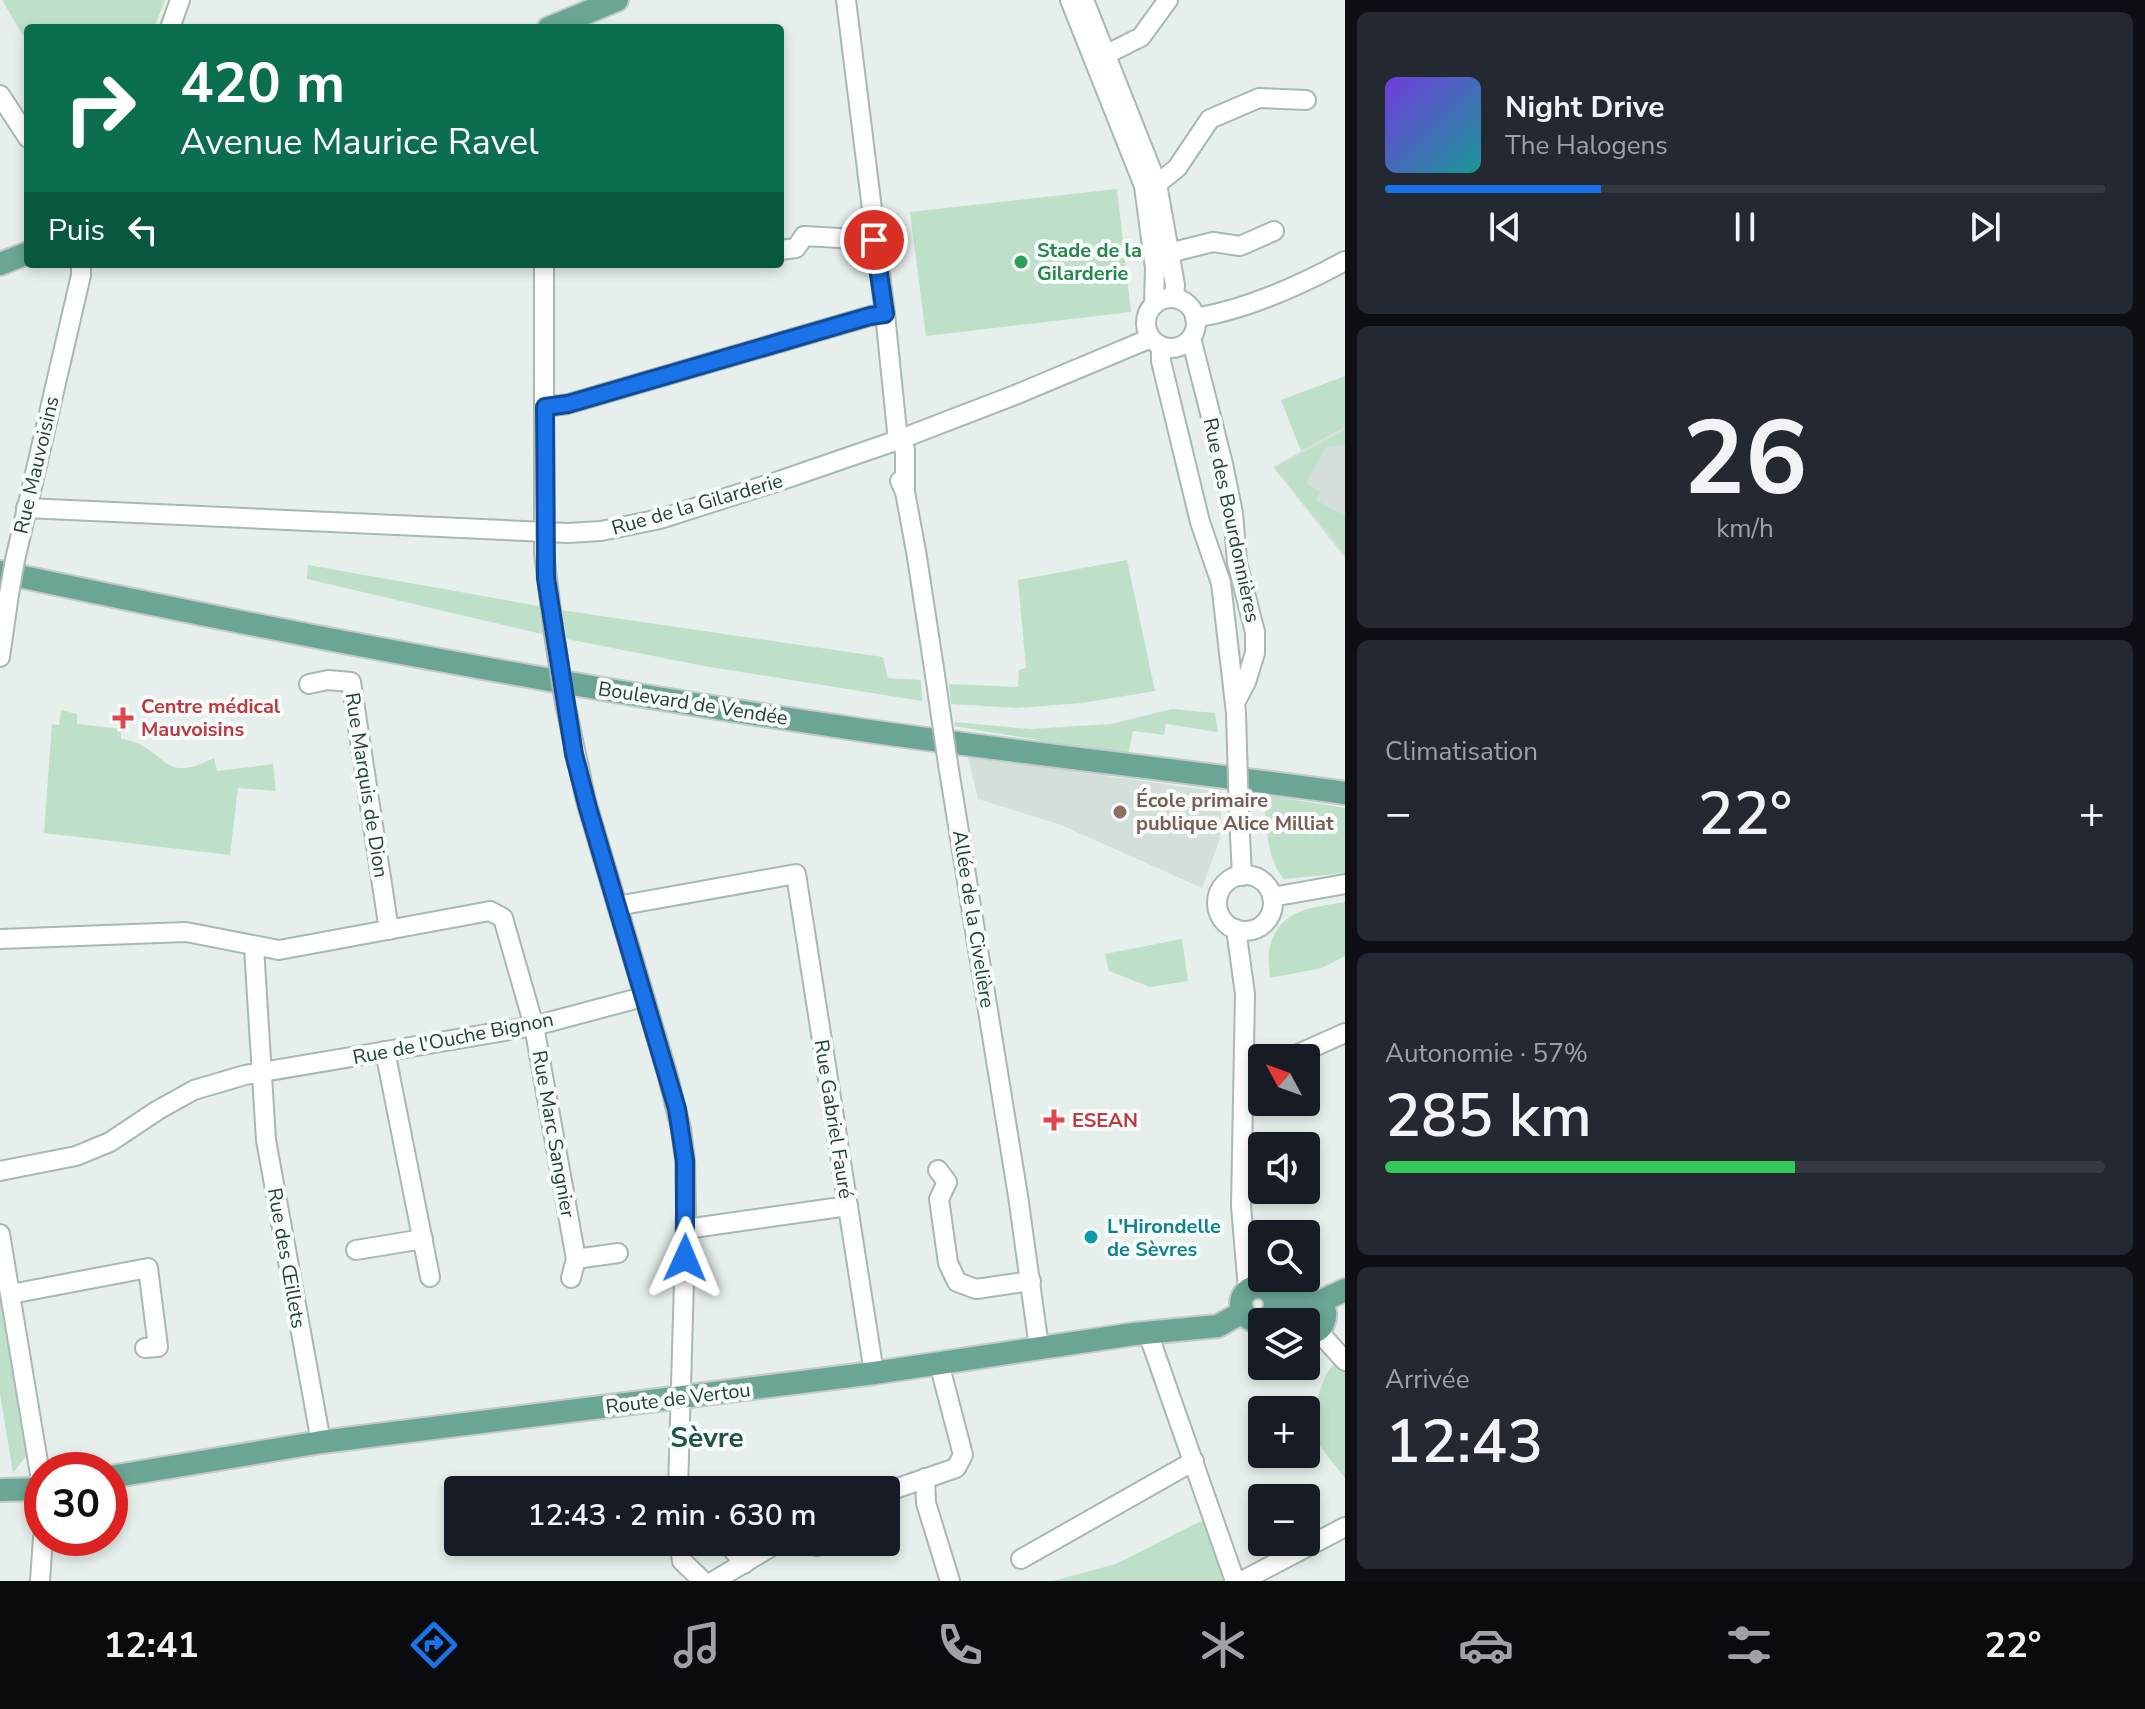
<!DOCTYPE html>
<html lang="fr">
<meta charset="utf-8">
<style>
body{margin:0;font-family:"Nunito Sans",sans-serif;background:#242831;color:#f1f3f6;height:100vh;display:flex;flex-direction:column;font-size:30px;white-space:nowrap}
*{box-sizing:border-box;margin:0}
p{font-size:26px;color:#9ea1a6}
.icon{flex:none;width:44px;height:44px;fill:none;stroke:currentColor;stroke-width:2;stroke-linecap:round;stroke-linejoin:round}
.map{position:relative;flex:1;overflow:hidden}
.side{display:flex;flex-direction:column;gap:12px;padding:12px;background:#0d0f14;width:800px}
.side>*{flex:none}
.banner{position:absolute;left:24px;top:24px;width:760px;height:244px;border-radius:8px;box-shadow:0 4px 12px #0003;background:#0b6e4f;color:#fff;overflow:hidden}
.needle{width:52px;rotate:311deg}
.fabs{position:absolute;left:1248px;top:1044px;display:grid;gap:16px}
.fabs a{display:grid;place-items:center;width:72px;height:72px;border-radius:8px;background:#171b24;box-shadow:0 4px 12px #0003;font-size:40px}
.speed{position:absolute;left:24px;top:1452px;display:flex;gap:16px;font-size:40px;font-weight:700;text-align:center}
.speed>*{display:grid;place-content:center;width:104px;height:104px;border-radius:50%;background:#171b24;box-shadow:0 4px 12px #0003;line-height:1}
.speed .limit{border:12px solid #d22;background:#fff;color:#111}
.pin{position:absolute;display:grid;place-items:center;width:68px;height:68px;color:#fff;margin:-34px;border:4px solid #fff;border-radius:50%;box-shadow:0 2px 8px #0007}
.me{position:absolute;width:88px;margin:-44px;rotate:1deg;stroke-linejoin:round;filter:drop-shadow(0 0 6px #0008)}
.turn{display:flex;align-items:center;gap:28px;height:168px;padding:0 24px;font-size:36px}
.turn .icon{width:104px;height:104px;stroke-width:2.5}
.turn b{display:block;font-size:56px;line-height:68px}
.then{display:flex;align-items:center;height:76px;padding:0 24px;background:#0003;gap:16px;font-size:30px}
.big{font-size:60px;font-weight:600;line-height:1.1}
.side .card{flex:1;display:flex;flex-direction:column;justify-content:center;gap:12px;min-width:0;padding:0 28px;border-radius:12px;background:#242831}
.side .dial{align-items:center;gap:0}
.dial b{font-size:104px;line-height:1}
.song{display:flex;align-items:center;gap:24px}
.cover{width:96px;height:96px;border-radius:12px;background:linear-gradient(135deg,hsl(260 70% 55%),hsl(180 70% 35%))}
.played{height:8px;border-radius:4px;background:linear-gradient(90deg,#1a73e8 30%,#363941 30%)}
.keys{display:flex;justify-content:space-around;direction:ltr}
.heat{display:flex;justify-content:space-between;align-items:center;font-size:44px;direction:ltr}
.charge{height:12px;border-radius:6px;background:linear-gradient(90deg,#34c759 57%,#363941 0)}
.trip{position:absolute;left:444px;top:1476px;width:456px;height:80px;border-radius:8px;background:#171b24;box-shadow:0 4px 12px #0003;font-weight:600;line-height:80px;text-align:center}
.tabs{display:flex;height:128px;justify-content:space-around;align-items:center;background:#090b0e;color:#9ea1a6}
.tabs .icon{width:56px;height:56px}
.tabs .selected{color:#1a73e8}
.tabs b{font-size:36px;color:#f1f3f6}
main{display:flex;flex:1;min-height:0}
.map>svg:first-child{display:block}
.built{fill:#d4dfda}
.green{fill:#bfe0c8}
.lines{fill:none;stroke-linecap:round;stroke-linejoin:round}
.minor-casing{stroke:#a8b8b2;stroke-width:22}
.major-casing{stroke:#c2cac8;stroke-width:26}
.minor{stroke:#fff;stroke-width:18}
.major{stroke:#6aa596;stroke-width:22}
.minor-bridge-casing{stroke:#a8b8b2;stroke-width:22;stroke-linecap:butt}
.minor-bridge{stroke:#fff;stroke-width:18}
.route-casing{stroke:#114b97;stroke-width:20}
.route{stroke:#1a73e8;stroke-width:14}
.leisure-dot{fill:#2e9e5b;stroke:#f7fbf9;stroke-width:3}
.health-dot{fill:#e0444e;stroke:#f7fbf9;stroke-width:3}
.education-dot{fill:#8d6e63;stroke:#f7fbf9;stroke-width:3}
.culture-dot{fill:#0f9aa8;stroke:#f7fbf9;stroke-width:3}
.labels{text-anchor:middle;stroke-width:8;stroke-linejoin:round;paint-order:stroke}
.leisure-label{font-size:20px;font-weight:bold;fill:#27864d;stroke:#f7fbf9;text-anchor:start}
.street-label{font-size:20px;fill:#24423a;stroke:#f7fbf9}
.health-label{font-size:20px;font-weight:bold;fill:#be3a42;stroke:#f7fbf9;text-anchor:start}
.education-label{font-size:20px;font-weight:bold;fill:#785e54;stroke:#f7fbf9;text-anchor:start}
.culture-label{font-size:20px;font-weight:bold;fill:#0d838f;stroke:#f7fbf9;text-anchor:start}
.district-label{font-size:28px;font-weight:bold;fill:#1f5548;stroke:#f7fbf9}
</style>
<main>
<div class="map">
<svg width="1345" height="1581" viewBox="0 0 1345 1581">
<rect width="100%" height="100%" fill="#e6efeb"/>
<g class="built">
<path d="M1345,427v131l-72,-91z"/>
<path d="M968,757l254,35 -2,47 -18,49 -141,-63 -83,-26z"/>
</g>
<g class="green">
<path d="M2,0h163l-11,28h-126v16z"/>
<path d="M1117,189l14,123 -205,24 -16,-124z"/>
<path d="M1345,376v51l-44,24 -20,-51z"/>
<path d="M1345,430v15l-19,2 -20,36 14,9 -4,8 29,16v38l-70,-86z"/>
<path d="M1127,560l28,131 -73,12 -65,5 -66,-4 -2,-20 69,3 1,-17 7,-2 -8,-88z"/>
<path d="M308,565l231,41 3,28 -235,-55z"/>
<path d="M560,610l323,47 5,21 33,2 1,21 -218,-35 -137,-27z"/>
<path d="M1172,709l43,4 3,19 -52,-8 -2,11 -31,-4 -5,24 -174,-29 1,-4 75,7 81,-5z"/>
<path d="M61,710l16,4v10l44,5v10c47,6 37,48 93,19l3,13 56,-7 3,27 -38,-3 -8,67 -186,-22 8,-109 7,1z"/>
<path d="M1264,795l81,13v65l-61,6c-19,-22 -17,-55 -20,-84z"/>
<path d="M1345,902v54l-23,12 -52,10c0,-9 -3,-22 0,-31 10,-39 42,-39 75,-45z"/>
<path d="M1182,939l6,42 -38,6 -41,-16 -4,-17z"/>
<path d="M0,1297l27,158 -14,18 -13,-79z"/>
<path d="M1336,1361l9,11v106l-39,-50 20,-54z"/>
<path d="M1203,1520l22,61h-172l63,-17z"/>
</g>
<g class="lines">
<g class="minor-casing">
<g id="minor">
<path d="M846,0l39,314 12,117 1,9 7,9v43"/>
<path d="M1070,0l74,186 11,82 -1,37"/>
<path d="M1084,0l73,184 18,101 -1,13"/>
<path d="M170,28l10,-28"/>
<path d="M1107,54l34,-17 27,-37"/>
<path d="M0,95l28,43"/>
<path d="M1157,184l20,-16 33,-49 49,-21 47,2"/>
<path d="M780,250l16,-2 8,-12 70,4"/>
<path d="M1169,253l44,-11 27,4 34,-15"/>
<path d="M544,264v289l9,75"/>
<circle cx="1171" cy="323" r="25"/>
<path d="M1195,318c53,-9 104,-32 150,-57"/>
<path d="M1191,338l32,126 10,49 4,49 18,70v21l-9,29 -10,19"/>
<path d="M1161,346v15l39,161 21,61 15,130"/>
<path d="M545,407l23,-3 302,-88 15,-2"/>
<path d="M900,481l5,11 11,59 19,124"/>
<path d="M26,508l542,25 33,-2 59,-12 119,-38 119,-41 117,-45 136,-57"/>
<path d="M15,560l66,-285v-11"/>
<path d="M0,657l9,-63"/>
<path d="M309,684l19,-4 23,2 38,248"/>
<path d="M565,703l21,98 81,272 14,56 4,32 1,50 -8,279"/>
<path d="M948,764l70,432 21,151"/>
<path d="M1239,815l3,61"/>
<circle cx="1245" cy="903" r="28"/>
<path d="M1272,897l73,-13"/>
<path d="M617,906l179,-32 78,499"/>
<path d="M1236,929l9,65 -4,212 7,83"/>
<path d="M0,939l186,-7 93,18 211,-39 13,7 31,108 42,233 -5,19"/>
<path d="M254,947l12,193 55,302"/>
<path d="M385,1051l45,226"/>
<path d="M1289,1058l56,-25"/>
<path d="M938,1170l9,12 -8,17 9,64 9,19 19,7 55,-8"/>
<path d="M0,1171l76,-15 34,-14 48,-32 36,-20 51,-15 289,-49 109,-29"/>
<path d="M686,1229l162,-23"/>
<path d="M0,1234l42,252"/>
<path d="M1248,1239l14,28"/>
<path d="M356,1250l67,-11"/>
<path d="M576,1259l42,-6"/>
<path d="M11,1294l137,-26 10,79 -13,1"/>
<path d="M1317,1330l28,31"/>
<path d="M1148,1333l87,248"/>
<path d="M925,1478l1,25 24,78"/>
<path d="M886,1492l70,-24 7,-13 -24,-92"/>
<path d="M679,1542l3,19 21,20"/>
<path d="M727,1542l17,22"/>
<path d="M815,1542l2,4"/>
<path d="M1021,1559l173,-98"/>
<path d="M40,1581l3,-43"/>
<path d="M714,1581l65,-39"/>
<path d="M1242,1581l103,-54"/>
</g>
</g>
<g class="major-casing">
<g id="major">
<path d="M549,28l68,-28"/>
<path d="M0,264l28,-11"/>
<path d="M0,572c288,62 578,117 869,159 159,23 318,40 476,62"/>
<circle cx="1258" cy="1304" r="17"/>
<path d="M1273,1295c8,2 18,7 27,7 12,0 32,1 23,22 -4,7 -10,9 -17,9"/>
<path d="M1317,1303l28,-13"/>
<path d="M110,1477l211,-35 553,-69 260,-39 84,-8 25,-14"/>
<path d="M0,1490l42,-1"/>
</g>
</g>
<use href="#minor" class="minor"/>
<use href="#major" class="major"/>
<g class="minor-bridge-casing">
<g id="minor-bridge">
<path d="M9,594l6,-34"/>
<path d="M553,628l12,75"/>
<path d="M935,675l13,89"/>
<path d="M1236,713l3,102"/>
</g>
</g>
<use href="#minor-bridge" class="minor-bridge"/>
</g>
<g class="lines">
<g class="route-casing">
<path id="route" d="M685,1258v-97l-8,-52 -89,-301 -14,-54 -28,-176 -1,-171 23,-3 302,-88 15,-2 -11,-74"/>
</g>
<use href="#route" class="route"/>
</g>
<circle class="leisure-dot" cx="1021" cy="262" r="8"/>
<g class="health-dot">
<path d="M119 706h8v8h8v8h-8v8h-8v-8h-8v-8h8z"/>
<path d="M1050 1108h8v8h8v8h-8v8h-8v-8h-8v-8h8z"/>
</g>
<circle class="education-dot" cx="1120" cy="812" r="8"/>
<circle class="culture-dot" cx="1091" cy="1237" r="8"/>
<g class="labels">
<g class="leisure-label">
<text x="1037" y="257">Stade de la<tspan x="1037" dy="23">Gilarderie</tspan></text>
</g>
<g class="street-label">
<text transform="translate(36 465) rotate(-77)" y="7">Rue Mauvoisins</text>
<text transform="translate(697 504) rotate(-16)" y="7">Rue de la Gilarderie</text>
<text transform="translate(1232 520) rotate(78)" y="7">Rue des Bourdonnières</text>
<text transform="translate(693 703) rotate(9)" y="7">Boulevard de Vendée</text>
<text transform="translate(367 785) rotate(81)" y="7">Rue Marquis de Dion</text>
<text transform="translate(974 919) rotate(81)" y="7">Allée de la Civelière</text>
<text transform="translate(453 1038) rotate(-11)" y="7">Rue de l'Ouche Bignon</text>
<text transform="translate(834 1119) rotate(81)" y="7">Rue Gabriel Fauré</text>
<text transform="translate(554 1134) rotate(80)" y="7">Rue Marc Sangnier</text>
<text transform="translate(287 1258) rotate(80)" y="7">Rue des Œillets</text>
<text transform="translate(678 1398) rotate(-7)" y="7">Route de Vertou</text>
</g>
<g class="health-label">
<text x="141" y="713">Centre médical<tspan x="141" dy="23">Mauvoisins</tspan></text>
<text x="1072" y="1127">ESEAN</text>
</g>
<g class="education-label">
<text x="1136" y="807">École primaire<tspan x="1136" dy="23">publique Alice Milliat</tspan></text>
</g>
<g class="culture-label">
<text x="1107" y="1233">L'Hirondelle<tspan x="1107" dy="23">de Sèvres</tspan></text>
</g>
<g class="district-label">
<text x="707" y="1447">Sèvre</text>
</g>
</g>
</svg>
<div class="fabs">
<a><svg class="needle" viewBox="-14 -14 28 28"><path d="M0-13l5 13h-10z" fill="#e53935"/><path d="M0 13l5-13h-10z" fill="#9ea1a6"/></svg></a>
<a><svg class="icon" aria-label="sound" viewBox="0 0 24 24"><path d="M4 9h4l5-4v14l-5-4H4zM17 9q2 3 0 6"/></svg></a>
<a><svg class="icon" aria-label="search" viewBox="0 0 24 24"><circle cx="10" cy="10" r="6"/><path d="M15 15l6 6"/></svg></a>
<a><svg class="icon" aria-label="layers" viewBox="0 0 24 24"><path d="M12 4l9 5-9 5-9-5zM3 14l9 5 9-5"/></svg></a>
<a>+</a>
<a>−</a>
</div>
<div class="speed"><div class="limit">30</div></div>
<div class="pin" style="left:874px;top:240px;background:#d93025"><svg class="icon" aria-label="arrive" viewBox="0 0 24 24"><path d="M6 21V4h12l-3 4 3 4H6"/></svg></div>
<svg class="me" style="left:685px;top:1258px" viewBox="-20 -20 40 40"><path d="M0-17L14 15 0 8-14 15z" fill="#1a73e8" stroke="#fff" stroke-width="4"/></svg>
<div class="trip">12:43 · 2 min · 630 m</div>
<div class="banner">
<div class="turn"><svg class="icon" aria-label="right" viewBox="0 0 24 24"><path d="M7 20v-9h11M14 6l5 5-5 5"/></svg><div><b>420 m</b>Avenue Maurice Ravel</div></div>
<div class="then">Puis<svg class="icon" aria-label="left" viewBox="0 0 24 24"><path d="M17 20v-9H6M10 6l-5 5 5 5"/></svg></div>
</div>
</div>
<section class="side">
<div class="card">
<div class="song"><i class="cover"></i><div><b>Night Drive</b><p>The Halogens</p></div></div>
<div class="played"></div>
<div class="keys"><svg class="icon" aria-label="previous" viewBox="0 0 24 24"><path d="M18 5L8 12l10 7zM5 5v14"/></svg><svg class="icon" aria-label="pause" viewBox="0 0 24 24"><path d="M8 5v14M16 5v14"/></svg><svg class="icon" aria-label="next" viewBox="0 0 24 24"><path d="M6 5l10 7-10 7zM19 5v14"/></svg></div>
</div>
<div class="card dial"><b>26</b><p>km/h</p></div>
<div class="card"><p>Climatisation</p>
<div class="heat"><a>−</a><b class="big">22°</b><a>+</a></div>
</div>
<div class="card"><p>Autonomie · 57%</p><b class="big">285 km</b><div class="charge"></div></div>
<div class="card"><p>Arrivée</p><b class="big">12:43</b></div>
</section>
</main>
<nav class="tabs">
<b>12:41</b>
<svg class="icon selected" aria-label="directions" viewBox="0 0 24 24"><path d="M12 3l9 9-9 9-9-9zM9 14v-3h6M13 9l2 2-2 2"/></svg>
<svg class="icon" aria-label="music" viewBox="0 0 24 24"><path d="M9 18V5l10-2v13"/><circle cx="6" cy="18" r="3"/><circle cx="16" cy="16" r="3"/></svg>
<svg class="icon" aria-label="phone" viewBox="0 0 24 24"><path d="M5 4h4l2 5-3 2q2 4 5 5l2-3 5 2v4C11 20 4 13 5 4z"/></svg>
<svg class="icon" aria-label="climate" viewBox="0 0 24 24"><path d="M12 3v18M4 7l16 10M4 17L20 7"/></svg>
<svg class="icon" aria-label="car" viewBox="0 0 24 24"><path d="M5 17H2v-5l4-1 3-4h7l3 4 3 1v5h-3M9 17h6M6 11h13"/><circle cx="7" cy="17" r="2"/><circle cx="17" cy="17" r="2"/></svg>
<svg class="icon" aria-label="filters" viewBox="0 0 24 24"><path d="M4 7h16M4 17h16"/><circle cx="9" cy="7" r="2"/><circle cx="15" cy="17" r="2"/></svg>
<b>22°</b>
</nav>
